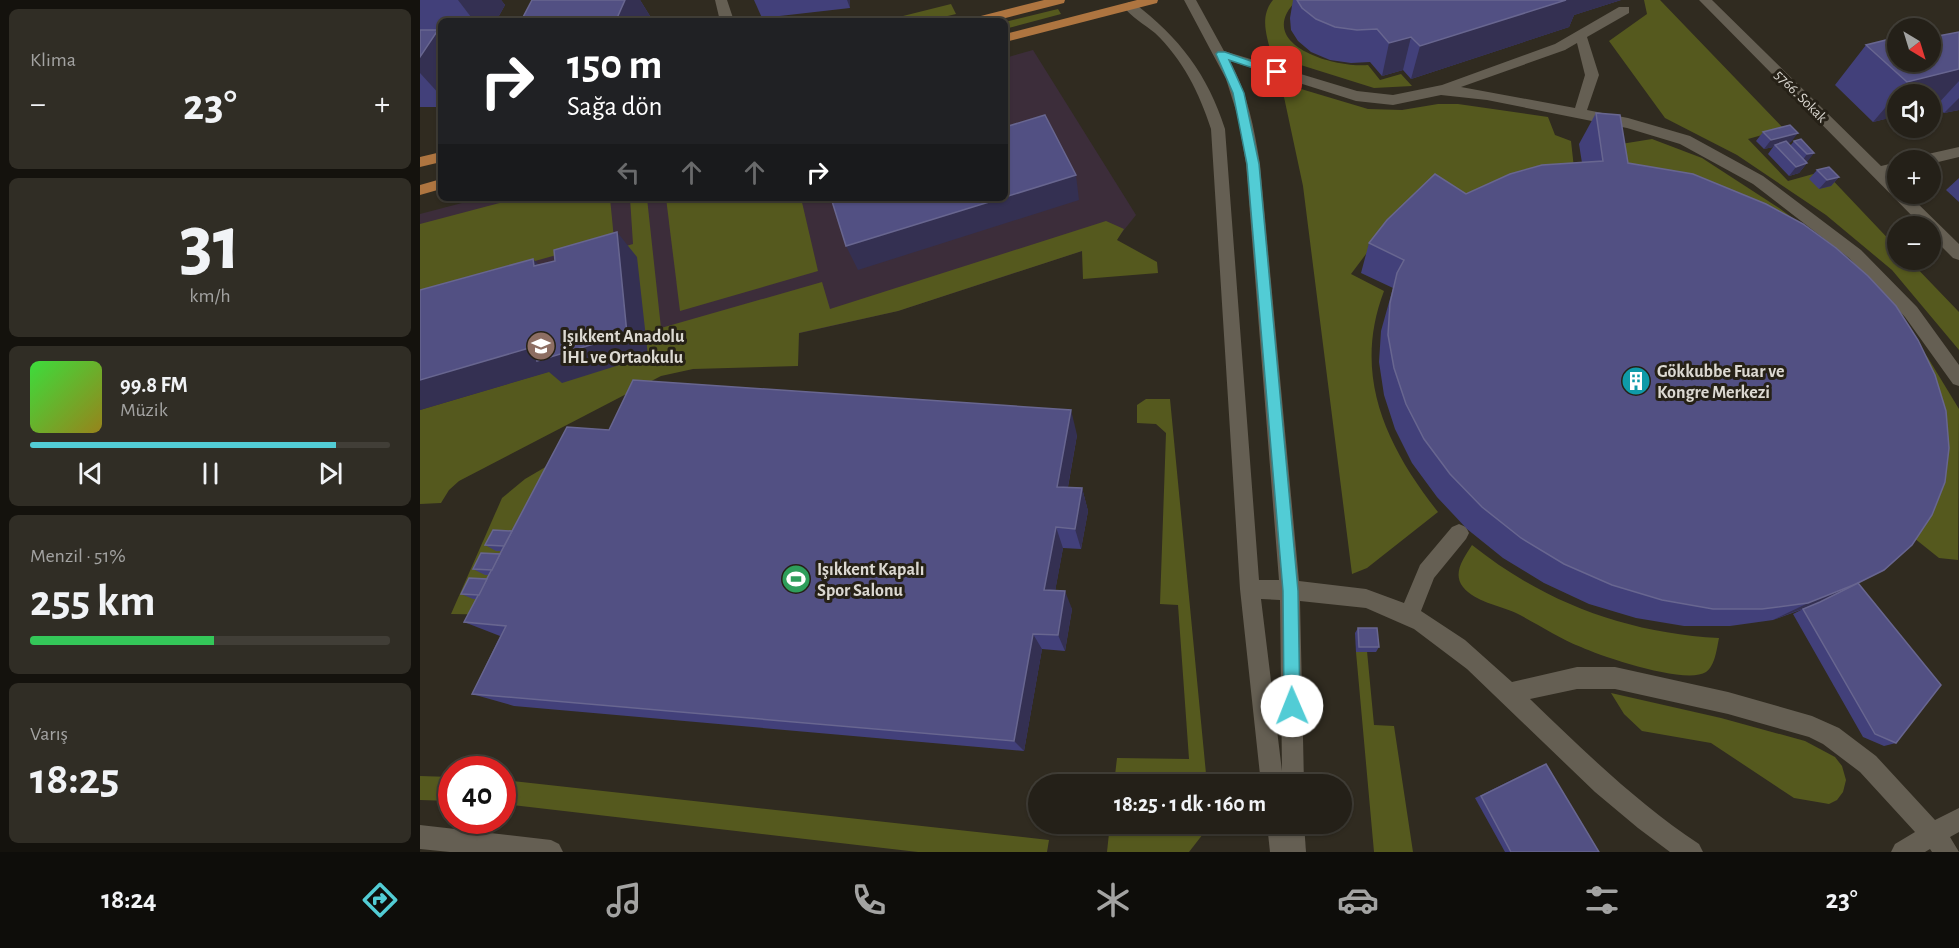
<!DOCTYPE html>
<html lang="tr">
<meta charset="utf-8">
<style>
body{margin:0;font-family:"Alegreya Sans",sans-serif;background:#302d25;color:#f1f3f6;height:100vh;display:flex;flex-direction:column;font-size:22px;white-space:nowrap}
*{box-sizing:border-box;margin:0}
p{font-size:20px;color:#a3a3a2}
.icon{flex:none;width:33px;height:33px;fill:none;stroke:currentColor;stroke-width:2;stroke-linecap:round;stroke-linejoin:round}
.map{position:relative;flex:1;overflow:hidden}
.drawer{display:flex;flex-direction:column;gap:9px;padding:9px;background:#14120d;width:420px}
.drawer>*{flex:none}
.guide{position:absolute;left:18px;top:18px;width:570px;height:183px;border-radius:9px;box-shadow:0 2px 4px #0004,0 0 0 2px #413e37;background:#202124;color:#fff;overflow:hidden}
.needle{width:39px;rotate:142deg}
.buttons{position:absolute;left:1467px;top:18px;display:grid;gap:12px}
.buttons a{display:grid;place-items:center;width:54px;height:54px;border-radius:50%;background:#242018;box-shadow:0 2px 4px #0004,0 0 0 2px #413e37;font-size:30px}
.speed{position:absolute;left:18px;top:756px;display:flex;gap:12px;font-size:30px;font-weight:700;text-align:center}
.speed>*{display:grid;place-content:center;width:78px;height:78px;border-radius:50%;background:#242018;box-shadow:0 2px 4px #0004,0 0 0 2px #413e37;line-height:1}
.speed .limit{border:9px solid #d22;background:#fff;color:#111}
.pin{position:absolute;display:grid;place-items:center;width:51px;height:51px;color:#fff;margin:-26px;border-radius:12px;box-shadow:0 3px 9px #0006}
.me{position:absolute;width:66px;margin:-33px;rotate:359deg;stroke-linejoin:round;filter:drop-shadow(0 0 4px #0008)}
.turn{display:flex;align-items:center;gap:21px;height:126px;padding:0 30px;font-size:27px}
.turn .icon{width:78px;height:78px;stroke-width:2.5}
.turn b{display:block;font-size:42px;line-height:51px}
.lanes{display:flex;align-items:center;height:57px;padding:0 30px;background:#0003;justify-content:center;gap:30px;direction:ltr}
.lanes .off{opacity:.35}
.big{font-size:45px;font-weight:700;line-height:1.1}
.drawer .card{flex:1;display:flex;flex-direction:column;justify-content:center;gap:9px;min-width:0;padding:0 21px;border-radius:9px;background:#302d25}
.drawer .dial{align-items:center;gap:0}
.dial b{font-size:78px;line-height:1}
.song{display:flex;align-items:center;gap:18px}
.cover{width:72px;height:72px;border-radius:9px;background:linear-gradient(135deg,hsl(120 70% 55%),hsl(50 70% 35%))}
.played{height:6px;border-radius:3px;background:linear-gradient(90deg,#52ccd5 85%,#413e37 85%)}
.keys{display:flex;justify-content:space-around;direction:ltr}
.heat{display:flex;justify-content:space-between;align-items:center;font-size:33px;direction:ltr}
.charge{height:9px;border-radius:4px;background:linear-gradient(90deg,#34c759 51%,#413e37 0)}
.trip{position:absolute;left:608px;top:774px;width:324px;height:60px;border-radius:30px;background:#242018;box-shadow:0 2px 4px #0004,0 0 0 2px #413e37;font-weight:700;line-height:60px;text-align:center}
.menu{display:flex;height:96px;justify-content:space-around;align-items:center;background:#0e0d0a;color:#a3a3a2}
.menu .icon{width:42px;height:42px}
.menu .selected{color:#52ccd5}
.menu b{font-size:27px;color:#f1f3f6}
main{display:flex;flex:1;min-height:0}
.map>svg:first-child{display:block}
.education{fill:#3c2d3a}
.green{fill:#55591e}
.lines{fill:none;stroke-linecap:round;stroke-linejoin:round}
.minor{fill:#655f53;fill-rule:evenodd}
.major{fill:#ae7540;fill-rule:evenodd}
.wall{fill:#42407a}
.shaded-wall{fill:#343052}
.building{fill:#525083;stroke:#686690;stroke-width:1.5}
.route{fill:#52ccd5;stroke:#35858a;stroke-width:1.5}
.labels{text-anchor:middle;stroke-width:6;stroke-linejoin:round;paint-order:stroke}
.far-street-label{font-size:15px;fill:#dcd9d2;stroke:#262117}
.poi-label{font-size:18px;font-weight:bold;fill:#dcd9d2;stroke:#262117;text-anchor:start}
</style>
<main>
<section class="drawer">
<div class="card"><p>Klima</p>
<div class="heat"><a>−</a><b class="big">23°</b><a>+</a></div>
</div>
<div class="card dial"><b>31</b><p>km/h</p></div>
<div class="card">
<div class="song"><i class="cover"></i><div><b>99.8 FM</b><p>Müzik</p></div></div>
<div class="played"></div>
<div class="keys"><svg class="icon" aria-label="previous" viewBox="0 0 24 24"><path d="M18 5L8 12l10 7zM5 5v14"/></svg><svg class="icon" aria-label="pause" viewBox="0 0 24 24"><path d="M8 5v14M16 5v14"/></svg><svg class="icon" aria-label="next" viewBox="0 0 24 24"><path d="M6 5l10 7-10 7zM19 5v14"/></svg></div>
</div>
<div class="card"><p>Menzil · 51%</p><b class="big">255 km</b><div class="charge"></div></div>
<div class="card"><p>Varış</p><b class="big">18:25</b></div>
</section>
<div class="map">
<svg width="1539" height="852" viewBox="0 0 1539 852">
<rect width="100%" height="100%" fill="#302b20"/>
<path class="education" d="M613,50l103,165 -20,25 -218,71 -234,53 -244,111v-261l61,-16h524v-140z"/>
<g class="green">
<path d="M853,0h24c-45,44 37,68 71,65l12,15 21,-6 11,12 -38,2 -102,-32c-5,-19 -13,-39 1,-56z"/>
<path d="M1224,0h16l124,129 -36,10 40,42 36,-10 73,77 1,12h11l50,52v38l-67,-80 -66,-55 -89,-60 -72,-37 -56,-77 38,-27z"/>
<path d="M531,4l5,10 -29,7h-44z"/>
<path d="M638,9l3,5 -56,15v-7z"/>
<path d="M861,83l87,26 34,1 36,-6h20l90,13 7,18 16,6 5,45 -204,60 -21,28 33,17c-32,84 2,155 54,221l-71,56 -15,6 -49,-388z"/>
<path d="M1232,139l50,19 77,50 37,27 83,82 29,41 31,51 -1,151 -19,-2 -30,-24 -273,-342 -15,-48z"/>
<path d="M99,198h91l4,41 -194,54v-69z"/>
<path d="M210,198h17l14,130 161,-46 8,27 276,-88 18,8 -7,11 40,22 1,11 -75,6 -1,-28 -184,60 -99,22 -1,33 -105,3 -32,7 -202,105 -10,9 -8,13 -21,1v-94l141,-42 -5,-102 77,-22z"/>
<path d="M246,198h135l17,73 -138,40z"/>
<path d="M726,399h24l37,385h-93l3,-26 72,1 -11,-154 -18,-1 6,-171 -10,-9 -19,-1v-18z"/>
<path d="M228,407l-140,208 -57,-1 51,-116 23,-19z"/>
<path d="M1052,545c73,58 155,88 247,93 -2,10 -4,28 -13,34 -20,13 -103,-15 -125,-25 -23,-9 -43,-23 -65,-34 -17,-8 -41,-11 -53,-26 -11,-14 1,-29 9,-42z"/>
<path d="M947,651l7,74 20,1 19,126h-39l-18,-200z"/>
<path d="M1191,693l110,25 84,23 30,16 7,9 4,14 -3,12 -6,8 -8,4 -35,-6 -83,-55 -69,-12 -18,-17z"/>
<path d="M0,776l31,1v24l-31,-1z"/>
<path d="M83,780l546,60 -2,12h-129l-415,-48z"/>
<path d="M690,824h100v1l-21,27h-82z"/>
</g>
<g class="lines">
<g class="minor">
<path d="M295,0h12l7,21h-14z"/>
<path d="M764,0h12l28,51 133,40 36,4 49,-10 113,-41 64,-37h10v6l-42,24 12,38 -12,35 41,8 62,18 73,40 98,74 56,57 42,58v21l-6,-2 -48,-67 -56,-59 -96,-74 -73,-40 -53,-16 -140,-28 -46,-5 -48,10 -37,-4 -126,-40c18,33 24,67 30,103l39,417 67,8 38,14 16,-38 32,-38 7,-3 7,3 3,6 -3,6 -32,39 -13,33 44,29 47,42 65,-15h38l113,25 84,24 27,12 37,28 59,64 24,-12v24l-9,5 9,15h-27l-2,-3 -5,3h-34l4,-8 20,-12 -55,-60 -37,-28 -14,-7 -81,-23 -113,-25h-38l-47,10c54,52 107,104 169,145l4,8h-33l-32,-24 -43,-36 -128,-123 -53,-40 -48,-21 -66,-7 4,183h-43l-21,-195 -29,-460c-12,-37 -28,-69 -56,-96 -11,-9 -24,-16 -32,-27l6,-4 5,1c45,34 74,72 91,126l34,451h20l-33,-416 -8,-47 -12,-38zM1157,43l8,32 -10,33 -114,-21 104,-37zM841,599l19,1 2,171z"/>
<path d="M1279,0h13l169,166 17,-4v10l-9,2 9,8v12h10l51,50v16l-6,-2 -23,-23v-9h-8z"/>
<path d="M1539,147v10l-29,7v-4h-13l2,-4z"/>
<path d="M847,824h37l2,28h-36z"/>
<path d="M0,825l131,15 8,4 4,8h-113l-30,-3z"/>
</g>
<g class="major">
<path d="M624,0h21l-1,3 -70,18h-23l2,-3z"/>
<path d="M717,0h21l-1,3 -152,39v-8z"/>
<path d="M21,152v10l-21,5v-10z"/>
<path d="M21,179v10l-21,6v-10z"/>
</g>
</g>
<g class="wall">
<path d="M0,0h81l4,5 -9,16h-55v86h-21z"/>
<path d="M112,0h108l13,21h-132z"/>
<path d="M334,0h96v8l-88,10z"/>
<path d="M873,0h328l-47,15 -5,12 -158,52 -8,-9 -21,6 -12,-14 -19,1 -21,-3 -19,-8 -13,-11 -7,-11 -1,-12z"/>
<path d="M1539,32v78l-15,3 -8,-7 -63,16 -38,-37 31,-40 72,-9z"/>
<path d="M1176,113l32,50 230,420 38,160 -12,3 -21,-9 -70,-123 10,-5 -30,11 -43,6h-46l-48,-8 -47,-14 -45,-21 -41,-25 -36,-29 -30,-32 -25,-34 -17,-34 -11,-34 -5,-33 2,-31 12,-43 -32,-15 8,-30 97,-49 116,-31 -3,-19z"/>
<path d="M1343,132l28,10 -4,1 3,3 4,-5 20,12 -8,9 1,1 -8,10 -10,3 -21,-22 5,-7 -9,2 -8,-8z"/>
<path d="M1397,170l22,7 -8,9 -12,3 -10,-10z"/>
<path d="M1539,178v24l-13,-12z"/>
<path d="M189,430l468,5 -9,52 14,1 6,23 -7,38 -18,-1 -8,43 17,18 -7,42 -23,-2 -18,102 -510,-45 -42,-12 28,-58 -36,-14 12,-23h-3l-12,-5 26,-15 2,-4h-4l-12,-6 27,-15 1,-3h-5l-11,-6 27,-14z"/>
<path d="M938,628l21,19 -3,5h-20l-1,-19z"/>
<path d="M1120,766l59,86h-94l-30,-54z"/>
</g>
<g class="shaded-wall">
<path d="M38,0h43l4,5 -9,16h-22z"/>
<path d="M205,0h15l13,21h-34l-2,-3z"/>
<path d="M427,0h3v8z"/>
<path d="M1146,0h55l-47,15 -5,12 -158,52 9,-33z"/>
<path d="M18,30l3,4v62l-21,-23v-16z"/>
<path d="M991,37l-8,33 -21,6 7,-33z"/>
<path d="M1539,69v12l-23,25 -6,1v-13h-32v22l-25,6 34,-40z"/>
<path d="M1539,98v12l-15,3z"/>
<path d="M1378,133l-7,9 -14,4 -2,-1 -2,2 -9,2 7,-9z"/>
<path d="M1394,153l-7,9 -7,2 7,-10z"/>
<path d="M1387,163l-8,10 -10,3 7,-9z"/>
<path d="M656,175l3,25 -221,70 -12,-24 156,-48h3v-1z"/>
<path d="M1419,177l-8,9 -12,3 8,-9z"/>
<path d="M197,232l20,25 11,99 -86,27 -13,-11 -129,38v-30l116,-34z"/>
<path d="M113,259l24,24 -23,-17z"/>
<path d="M651,410l6,25 -13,74 -7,-22z"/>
<path d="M662,488l6,23 -7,38 -6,-20z"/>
<path d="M636,527l7,21 -11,60 -8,-18z"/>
<path d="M1436,584l-36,18 -47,18 35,-17z"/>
<path d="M645,591l7,18 -7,42 -7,-16z"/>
<path d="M613,634l9,15 -18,102 -10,-10z"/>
</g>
<g class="building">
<path d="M112,0h93l-8,18 -63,3h-33z"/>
<path d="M877,0h269l-146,46 -9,-9 -22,6 -12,-14 -20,1 -22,-3 -19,-8 -14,-11z"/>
<path d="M0,30h18l-18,27z"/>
<path d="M1510,30l8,6 21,-4v37l-52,13 -41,-37 32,-8v25h32z"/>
<path d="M1176,113l24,2 8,48 65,11 73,30 37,20 33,24 32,28 28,30 22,34 17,35 11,36 3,37 -4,34 -13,33 -20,30 -28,25 -28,14 -48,19 -46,6h-49l-51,-9 -50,-15 -48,-21 -43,-26 -39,-31 -32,-33 -26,-35 -18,-35 -12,-36 -6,-33 2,-32 7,-30 7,-13 -35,-17 18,-23 48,-46 31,20 44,-20 32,-9 61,-4z"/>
<path d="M625,115l31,60 -71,22v-70z"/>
<path d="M1370,125l8,8 -27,7 -8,-8z"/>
<path d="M1381,139l13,14 -7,1 -13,-13z"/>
<path d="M1366,141l21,22 -11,4 -21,-22z"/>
<path d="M1409,167l10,10 -12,3 -10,-10z"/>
<path d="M411,198h171l-156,48z"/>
<path d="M197,232l10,102 -90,27 -1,-15 -116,34v-90l113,-31 1,7 21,-5 -1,-11z"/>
<path d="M213,380l438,30 -14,77 25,1 -7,41 -19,-2 -12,63 21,1 -7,44 -25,-1 -19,107 -542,-47 34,-68 -42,-4 103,-195 42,3z"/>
<path d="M73,530l19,1 -8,15 -19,-1z"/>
<path d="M61,553l19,1 -8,16 -19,-1z"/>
<path d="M49,578l18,1 -8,16 -18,-1z"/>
<path d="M1438,583l83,102 -45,58 -21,-9 -72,-125 17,-7z"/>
<path d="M938,628h19l2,19h-20z"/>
<path d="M1126,764l53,88h-88l-30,-56z"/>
</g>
<path class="route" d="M798,52h7l57,20 -5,4 -48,-16 15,33 15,71 39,427 2,115 -2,6 -6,3 -6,-3 -2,-6 -1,-115 -36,-427 -14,-71 -17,-39z"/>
<defs>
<g id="school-disc" transform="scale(1.5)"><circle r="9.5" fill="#8d6e63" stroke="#262117"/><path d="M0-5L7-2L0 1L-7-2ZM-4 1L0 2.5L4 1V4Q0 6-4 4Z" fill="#fff"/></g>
<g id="building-disc" transform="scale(1.5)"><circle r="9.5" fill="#0f9aa8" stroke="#262117"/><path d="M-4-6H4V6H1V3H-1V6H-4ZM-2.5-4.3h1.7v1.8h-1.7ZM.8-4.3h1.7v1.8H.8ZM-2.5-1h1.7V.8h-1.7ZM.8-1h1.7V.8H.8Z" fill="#fff"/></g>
<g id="stadium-disc" transform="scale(1.5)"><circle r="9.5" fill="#2e9e5b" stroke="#262117"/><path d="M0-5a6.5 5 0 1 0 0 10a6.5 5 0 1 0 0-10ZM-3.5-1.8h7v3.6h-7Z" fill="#fff"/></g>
</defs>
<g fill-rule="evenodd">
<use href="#school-disc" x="121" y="346"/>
<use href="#building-disc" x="1216" y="381"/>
<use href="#stadium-disc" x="376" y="579"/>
</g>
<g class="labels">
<g class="far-street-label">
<text transform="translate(1381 96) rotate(45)" y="5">5766. Sokak</text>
</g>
<g class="poi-label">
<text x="142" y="342">Işıkkent Anadolu<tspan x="142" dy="21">İHL ve Ortaokulu</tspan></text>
<text x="1237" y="377">Gökkubbe Fuar ve<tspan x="1237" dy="21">Kongre Merkezi</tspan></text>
<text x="397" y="575">Işıkkent Kapalı<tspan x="397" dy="21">Spor Salonu</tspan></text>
</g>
</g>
</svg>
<div class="buttons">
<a><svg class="needle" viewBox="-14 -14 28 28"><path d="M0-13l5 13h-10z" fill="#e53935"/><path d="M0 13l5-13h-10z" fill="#a3a3a2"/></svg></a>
<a><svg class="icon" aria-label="sound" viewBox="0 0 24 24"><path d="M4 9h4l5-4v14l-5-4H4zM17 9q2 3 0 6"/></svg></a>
<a>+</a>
<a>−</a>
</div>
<div class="speed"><div class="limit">40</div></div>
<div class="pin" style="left:857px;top:72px;background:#d93025"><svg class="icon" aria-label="arrive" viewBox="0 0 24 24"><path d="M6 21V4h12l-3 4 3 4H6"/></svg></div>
<svg class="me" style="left:872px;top:706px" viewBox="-20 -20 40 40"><circle r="19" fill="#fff"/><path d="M0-13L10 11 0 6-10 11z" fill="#52ccd5"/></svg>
<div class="trip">18:25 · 1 dk · 160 m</div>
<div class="guide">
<div class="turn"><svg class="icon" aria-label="right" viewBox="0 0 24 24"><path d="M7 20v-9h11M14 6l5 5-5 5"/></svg><div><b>150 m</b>Sağa dön</div></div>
<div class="lanes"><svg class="icon off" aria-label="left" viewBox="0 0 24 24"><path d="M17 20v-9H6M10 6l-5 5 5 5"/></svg><svg class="icon off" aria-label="ahead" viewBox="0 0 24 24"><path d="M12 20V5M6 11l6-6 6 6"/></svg><svg class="icon off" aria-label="ahead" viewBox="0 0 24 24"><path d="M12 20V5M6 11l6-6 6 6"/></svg><svg class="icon" aria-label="right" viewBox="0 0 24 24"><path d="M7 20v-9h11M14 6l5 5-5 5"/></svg></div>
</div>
</div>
</main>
<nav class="menu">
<b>18:24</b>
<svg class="icon selected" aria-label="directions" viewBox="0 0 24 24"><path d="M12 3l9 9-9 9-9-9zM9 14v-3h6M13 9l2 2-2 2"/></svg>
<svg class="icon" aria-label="music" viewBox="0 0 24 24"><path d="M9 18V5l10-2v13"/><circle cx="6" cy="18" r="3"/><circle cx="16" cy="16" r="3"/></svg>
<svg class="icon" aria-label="phone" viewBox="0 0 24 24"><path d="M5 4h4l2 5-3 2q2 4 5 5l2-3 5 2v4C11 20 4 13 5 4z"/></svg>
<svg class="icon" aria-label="climate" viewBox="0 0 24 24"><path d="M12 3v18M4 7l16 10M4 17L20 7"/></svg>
<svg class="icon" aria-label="car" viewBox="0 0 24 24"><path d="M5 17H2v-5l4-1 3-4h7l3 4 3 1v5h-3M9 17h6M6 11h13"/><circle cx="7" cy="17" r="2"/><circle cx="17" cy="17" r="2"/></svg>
<svg class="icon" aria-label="filters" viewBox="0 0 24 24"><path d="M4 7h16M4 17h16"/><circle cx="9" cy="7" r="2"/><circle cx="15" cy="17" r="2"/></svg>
<b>23°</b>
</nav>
